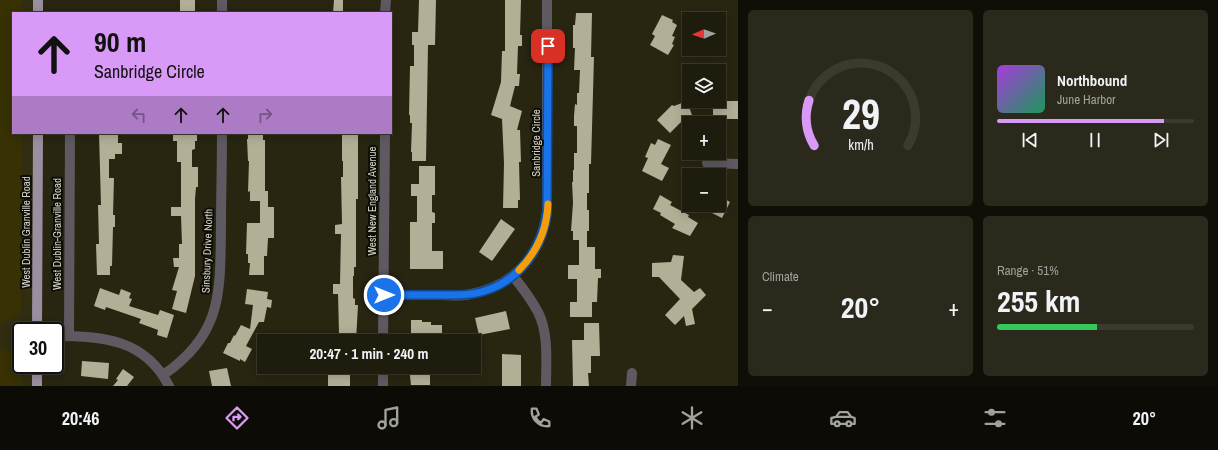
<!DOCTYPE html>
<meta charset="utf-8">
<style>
body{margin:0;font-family:"Archivo Narrow",sans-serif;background:#2b291b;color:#f1f3f6;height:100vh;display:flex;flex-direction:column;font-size:15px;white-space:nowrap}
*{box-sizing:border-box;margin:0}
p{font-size:13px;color:#a1a19d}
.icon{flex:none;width:22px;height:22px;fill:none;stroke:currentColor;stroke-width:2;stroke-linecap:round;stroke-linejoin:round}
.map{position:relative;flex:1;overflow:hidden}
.drawer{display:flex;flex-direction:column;gap:10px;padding:10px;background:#100f07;width:480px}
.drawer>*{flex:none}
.guide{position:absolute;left:12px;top:12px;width:380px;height:122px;border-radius:0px;box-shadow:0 2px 10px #0003,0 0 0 1px #3c3a2e;background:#d99af7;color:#111;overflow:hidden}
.needle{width:26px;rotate:268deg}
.tools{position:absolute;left:682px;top:12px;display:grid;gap:8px}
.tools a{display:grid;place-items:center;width:44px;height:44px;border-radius:0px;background:#1e1c0d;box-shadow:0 2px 10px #0003,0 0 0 1px #3c3a2e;font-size:20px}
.speed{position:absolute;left:12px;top:322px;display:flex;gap:8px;font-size:20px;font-weight:700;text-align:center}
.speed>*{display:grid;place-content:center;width:52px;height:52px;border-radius:50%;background:#1e1c0d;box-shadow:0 2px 10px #0003,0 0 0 1px #3c3a2e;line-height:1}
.speed .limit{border:2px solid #111;border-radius:6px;background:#fff;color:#111}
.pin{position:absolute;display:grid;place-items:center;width:34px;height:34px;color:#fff;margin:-17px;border-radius:8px;box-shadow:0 2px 6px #0006}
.me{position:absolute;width:44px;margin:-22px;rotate:90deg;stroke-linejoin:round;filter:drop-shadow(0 0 3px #0008)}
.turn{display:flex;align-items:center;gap:14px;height:84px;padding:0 16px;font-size:18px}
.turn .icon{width:52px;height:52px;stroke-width:2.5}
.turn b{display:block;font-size:28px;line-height:34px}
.lanes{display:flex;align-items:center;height:38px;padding:0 16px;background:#0003;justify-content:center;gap:20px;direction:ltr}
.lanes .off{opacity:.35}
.big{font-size:30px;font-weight:700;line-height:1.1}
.drawer .card{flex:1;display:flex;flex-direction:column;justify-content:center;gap:6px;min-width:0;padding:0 14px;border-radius:6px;background:#2b291b}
.drawer .dial{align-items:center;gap:0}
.dial svg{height:104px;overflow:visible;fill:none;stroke:#3c3a2e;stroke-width:7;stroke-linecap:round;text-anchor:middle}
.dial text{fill:#f1f3f6;stroke:none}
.song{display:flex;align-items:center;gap:12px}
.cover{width:48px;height:48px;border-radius:6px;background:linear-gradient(135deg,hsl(280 70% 55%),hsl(150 70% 35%))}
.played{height:4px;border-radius:2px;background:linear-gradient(90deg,#d99af7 85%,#3c3a2e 85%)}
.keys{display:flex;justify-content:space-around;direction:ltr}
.heat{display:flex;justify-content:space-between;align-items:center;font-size:22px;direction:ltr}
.charge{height:6px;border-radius:3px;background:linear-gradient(90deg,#34c759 51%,#3c3a2e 0)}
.drawer .tiles{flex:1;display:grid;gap:10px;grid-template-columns:repeat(2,1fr)}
.trip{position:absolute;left:257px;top:334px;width:224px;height:40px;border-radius:0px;background:#1e1c0d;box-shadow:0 2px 10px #0003,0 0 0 1px #3c3a2e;font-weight:700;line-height:40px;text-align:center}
.tab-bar{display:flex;height:64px;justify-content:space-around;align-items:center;background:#0c0b05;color:#a1a19d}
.tab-bar .icon{width:28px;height:28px}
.tab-bar .active{color:#d99af7}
.tab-bar b{font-size:18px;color:#f1f3f6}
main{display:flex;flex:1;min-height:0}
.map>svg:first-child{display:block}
.built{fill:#312d11}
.green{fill:#373103}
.building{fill:#b2af97}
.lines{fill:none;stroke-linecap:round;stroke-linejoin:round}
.street{stroke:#5f5a62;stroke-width:10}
.primary{stroke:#9a8fa0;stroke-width:10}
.route-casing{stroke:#114b97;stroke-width:10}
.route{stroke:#1a73e8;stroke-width:7}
.slow{stroke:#f59e0b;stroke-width:7}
.labels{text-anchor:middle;stroke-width:4;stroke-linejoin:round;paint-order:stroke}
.street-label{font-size:11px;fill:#d5d3c7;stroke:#0f0e06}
</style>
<main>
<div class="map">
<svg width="738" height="386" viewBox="0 0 738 386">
<rect width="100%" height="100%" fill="#282511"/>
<path class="built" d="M0,0h38v13h-25v120h25l-1,198h-16v34h16v21h-37z"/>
<g class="green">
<path d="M0,0h22v13h-9v120h9l-1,179 -8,6 -13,5z"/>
<path d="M0,349h6l15,14 1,23h-22z"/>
</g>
<g class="building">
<rect x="180" y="0" width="15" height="13"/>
<path d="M334,0h9v13h-10z"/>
<path d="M419,0h17l-1,45h-7l-2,116h-14v-9h-1l1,-29h-2v-8h-1l1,-49h4v-21h-2v-13h6z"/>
<path d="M505,0h16l-1,35h2v11h-4l-1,28h3l-1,12h-4l-5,20 12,5 -5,19h3l1,32h-2l1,38h-2v8h-15l1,-45 -2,-44 -11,-4 10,-33 1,-31h3z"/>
<path d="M576,13h16l-1,44h3l-3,107h-2v29h-2v17h2v21h-2v16h8v22h6v9h-3l-1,24h-5v15h-22v-15h7v-23h-9v-14h11v-25h-6v-9h-2l2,-28 -1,-21h1v-12h1v-17h3v-27h-3v-10l1,-12 2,1v-12h2l1,-23h-6l1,-22h-2v-23h2z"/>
<path d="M662,15l11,5 -1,2 5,3 -5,11 3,1 -3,7 2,1 -6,10 -18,-10 5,-9 -3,-2z"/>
<path d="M687,101l5,14 -7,3 -15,15 -13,-13 15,-15 2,1z"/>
<path d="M713,101h25v18h-11v2h-14z"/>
<path d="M99,133h19v10h4v11h-7v5h-6v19h5l-1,37h2v12h-2l-1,39h-2v9h-13l-1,-31h3l-1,-39h3z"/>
<path d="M173,133h24v8h-2v8l-3,1v17h6v20h-2l-1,12v77l-9,37 -14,-4 5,-18 -5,-1 7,-23h-5l-1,-9h6v-14h3l-1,-28h-10v-9h10v-45h-4v-21h-4z"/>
<path d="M248,133h15v7h2v51h3v16h6v31h-6l-1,18h-3v19h-15l1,-12h-2v-9h-2l1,-31h13v-22h-10v-10l-2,1 1,-31h-1l-1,-22h1z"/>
<path d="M342,133h16v66h-2v68h-2v9h-1v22l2,1v6h3l-2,36h-14v-8h-3l-1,-39h-5v-10h7l1,-50h-6v-9l7,-1 -1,-47h2v-16h-1z"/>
<path d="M658,139l13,6 -10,19 8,4 -7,13 -20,-10 6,-13 -3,-1 6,-14 4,2z"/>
<path d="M419,166h16v29h-3v17l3,1v10h-3v28h11v18h-33v-47h7v-26h-6v-12h8z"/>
<path d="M660,195l12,7 -2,3 19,10 -1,2 10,6 -8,13 -18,-8 3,-4 -15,-9 1,-2 -8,-4z"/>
<path d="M721,197l9,5 -8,16 -10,-5 5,-8h2v-4z"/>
<path d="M501,219l14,10 -23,32 -13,-9z"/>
<path d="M673,255l11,1 -3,24 13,12 6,-4 6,7 -14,14 3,15 -9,2 -2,-10 -9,9 -10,-10 15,-16 -21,-22h-7v-14l19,-1z"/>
<path d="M100,288l19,7 2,-6 10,4 -2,5 3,1 -3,7 29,9 2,-5 14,5 -7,23 -10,-3 1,-5 -19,-7 2,-4 -35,-12 -1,3 -11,-4z"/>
<path d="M247,289l21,3 -1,7 5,1 -1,8 -4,-1 -3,15h-5l-13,24 6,3 -7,13 -5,-3v2l-17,-8 5,-10h2l4,-8 1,1 6,-11 9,4 3,-24 -8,-1z"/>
<path d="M506,311l4,18 -31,6 -4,-17z"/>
<path d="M411,320h11v2h9v3h11v14h-15v2h-14v-2h-2z"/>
<path d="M584,323h15l1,33h-9v17h-3l1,13h-16l-1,-46h12z"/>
<path d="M502,354l19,1v31h-19z"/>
<path d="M82,361l27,2 -1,16 -27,-3z"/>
<path d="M324,367h16v8h10v11h-22v-11h-4z"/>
<path d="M409,367h15v3h6v15h-19z"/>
<path d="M227,368l4,18h-19l-3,-15z"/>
<path d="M123,369l11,8 -7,9h-14l5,-6 -2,-1z"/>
</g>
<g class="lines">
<g class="street">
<path d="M222,13v-13"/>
<path d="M385,13l1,-13"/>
<path d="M707,163l31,1"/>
<path d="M513,276c9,11 18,23 25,36 11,22 8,50 8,74"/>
<path d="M384,295c18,0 36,0 55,0 9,0 18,1 27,0 46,-7 75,-38 81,-83v-212"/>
<path d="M55,336c48,0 90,3 114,50"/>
<path d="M69,336l1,-203"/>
<path d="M383,341l2,-208"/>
<path d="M163,375c60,-41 57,-83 58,-148 0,-31 1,-63 1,-94"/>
<path d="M383,386v-19"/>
<path d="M631,386l1,-13"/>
</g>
<g class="primary">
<path d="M38,13v-13"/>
<path d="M37,331l1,-198"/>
<path d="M37,386v-21"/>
</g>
</g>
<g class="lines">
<g class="route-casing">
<path id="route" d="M384,295c18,0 36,0 55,0 14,0 28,1 42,-3 38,-10 61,-43 66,-80l1,-166"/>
</g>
<use href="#route" class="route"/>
<path class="slow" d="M519,270c18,-18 28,-41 29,-66"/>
</g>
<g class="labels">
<g class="street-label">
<text transform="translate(536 143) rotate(-90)" y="4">Sanbridge Circle</text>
<text transform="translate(372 201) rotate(-90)" y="4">West New England Avenue</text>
<text transform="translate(26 232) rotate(-90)" y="4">West Dublin Granville Road</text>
<text transform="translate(57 234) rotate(-90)" y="4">West Dublin-Granville Road</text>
<text transform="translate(207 251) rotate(-88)" y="4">Sinsbury Drive North</text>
</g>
</g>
</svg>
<div class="tools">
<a><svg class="needle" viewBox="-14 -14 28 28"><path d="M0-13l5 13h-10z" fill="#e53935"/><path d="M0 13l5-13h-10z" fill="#a1a19d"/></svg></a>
<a><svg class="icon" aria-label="layers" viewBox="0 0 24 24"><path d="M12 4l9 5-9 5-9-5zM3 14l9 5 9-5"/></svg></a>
<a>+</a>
<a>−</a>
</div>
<div class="speed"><div class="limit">30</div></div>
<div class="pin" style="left:548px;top:46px;background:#d93025"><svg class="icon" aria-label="arrive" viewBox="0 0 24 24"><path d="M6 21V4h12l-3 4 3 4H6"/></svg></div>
<svg class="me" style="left:384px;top:295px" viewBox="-20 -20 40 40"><circle r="17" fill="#1a73e8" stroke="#fff" stroke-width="3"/><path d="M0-11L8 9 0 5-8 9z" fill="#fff"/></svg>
<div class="trip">20:47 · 1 min · 240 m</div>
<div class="guide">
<div class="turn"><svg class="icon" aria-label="ahead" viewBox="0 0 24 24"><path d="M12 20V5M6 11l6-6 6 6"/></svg><div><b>90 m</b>Sanbridge Circle</div></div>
<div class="lanes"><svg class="icon off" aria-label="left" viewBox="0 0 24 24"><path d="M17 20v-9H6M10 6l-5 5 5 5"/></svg><svg class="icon" aria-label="ahead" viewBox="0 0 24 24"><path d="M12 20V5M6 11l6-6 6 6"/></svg><svg class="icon" aria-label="ahead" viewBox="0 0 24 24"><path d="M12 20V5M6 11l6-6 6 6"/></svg><svg class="icon off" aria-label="right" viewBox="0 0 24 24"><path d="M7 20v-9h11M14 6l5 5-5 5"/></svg></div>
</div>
</div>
<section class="drawer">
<div class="tiles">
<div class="card dial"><svg viewBox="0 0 100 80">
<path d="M14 69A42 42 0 1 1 86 69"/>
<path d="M14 69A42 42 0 0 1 10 34" stroke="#d99af7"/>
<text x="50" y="56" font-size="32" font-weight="700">29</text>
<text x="50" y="72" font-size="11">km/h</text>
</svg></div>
<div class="card">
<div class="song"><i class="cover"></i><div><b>Northbound</b><p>June Harbor</p></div></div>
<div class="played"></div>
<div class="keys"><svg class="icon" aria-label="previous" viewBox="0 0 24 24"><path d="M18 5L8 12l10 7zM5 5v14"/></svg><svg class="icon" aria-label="pause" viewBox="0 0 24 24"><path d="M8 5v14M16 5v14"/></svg><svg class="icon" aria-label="next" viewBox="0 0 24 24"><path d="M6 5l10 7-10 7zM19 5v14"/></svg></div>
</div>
<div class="card"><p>Climate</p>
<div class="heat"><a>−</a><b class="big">20°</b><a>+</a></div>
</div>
<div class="card"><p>Range · 51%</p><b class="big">255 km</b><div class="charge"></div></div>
</div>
</section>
</main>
<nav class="tab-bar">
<b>20:46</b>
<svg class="icon active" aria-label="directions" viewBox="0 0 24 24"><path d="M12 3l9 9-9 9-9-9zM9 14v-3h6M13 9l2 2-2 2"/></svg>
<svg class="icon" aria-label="music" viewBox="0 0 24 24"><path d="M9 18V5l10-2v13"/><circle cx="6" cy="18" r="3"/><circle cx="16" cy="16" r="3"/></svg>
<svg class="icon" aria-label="phone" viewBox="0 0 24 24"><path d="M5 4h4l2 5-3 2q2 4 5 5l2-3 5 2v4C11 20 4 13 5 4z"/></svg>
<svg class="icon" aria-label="climate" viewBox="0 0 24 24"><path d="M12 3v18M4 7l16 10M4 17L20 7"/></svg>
<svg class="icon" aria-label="car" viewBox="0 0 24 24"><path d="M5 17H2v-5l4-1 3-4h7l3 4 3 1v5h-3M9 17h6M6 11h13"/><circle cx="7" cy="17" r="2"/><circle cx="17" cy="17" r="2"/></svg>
<svg class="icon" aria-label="filters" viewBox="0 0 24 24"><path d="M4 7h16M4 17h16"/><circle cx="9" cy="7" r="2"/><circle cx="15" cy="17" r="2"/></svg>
<b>20°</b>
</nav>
